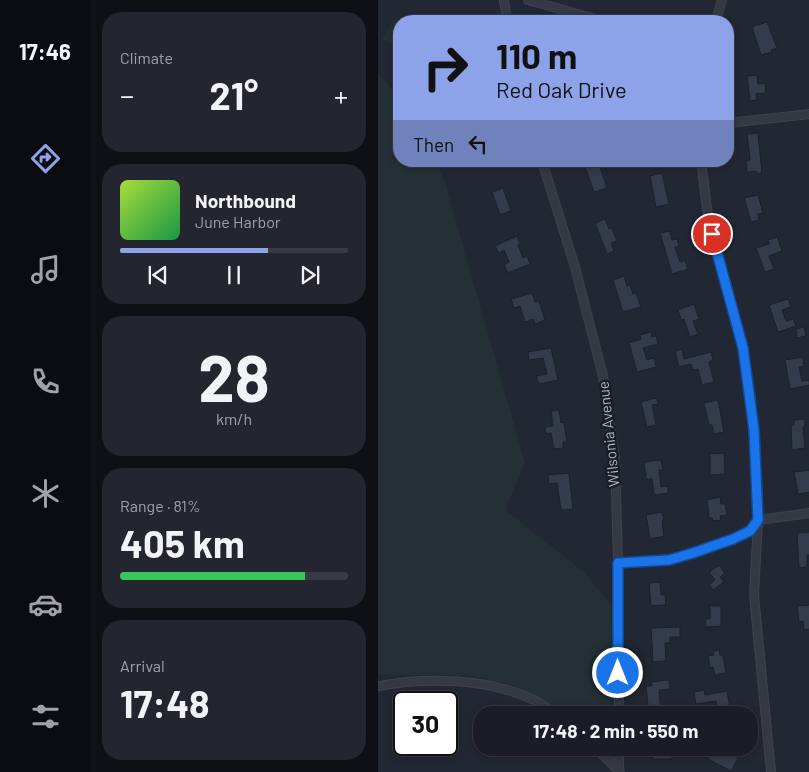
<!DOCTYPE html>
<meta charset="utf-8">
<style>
body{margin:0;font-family:Barlow,sans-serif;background:#23262f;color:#f1f3f6;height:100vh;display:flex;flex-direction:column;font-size:19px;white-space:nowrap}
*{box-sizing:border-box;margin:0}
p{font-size:16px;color:#9fa2a7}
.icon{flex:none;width:28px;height:28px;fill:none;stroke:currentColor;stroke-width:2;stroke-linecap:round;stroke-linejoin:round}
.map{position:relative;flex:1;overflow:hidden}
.side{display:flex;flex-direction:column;gap:12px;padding:12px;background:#0e1015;width:288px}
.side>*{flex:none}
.top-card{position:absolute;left:15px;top:15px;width:341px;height:152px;border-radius:20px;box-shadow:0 2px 8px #0003,0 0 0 1px #383b44;background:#8ca3ea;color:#111;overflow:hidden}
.speed{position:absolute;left:15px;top:691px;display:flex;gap:10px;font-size:25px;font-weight:700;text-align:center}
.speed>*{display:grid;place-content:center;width:65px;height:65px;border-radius:50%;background:#1a1d27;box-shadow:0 2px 8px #0003,0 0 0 1px #383b44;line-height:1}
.speed .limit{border:2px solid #111;border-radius:8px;background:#fff;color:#111}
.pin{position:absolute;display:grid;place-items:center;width:42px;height:42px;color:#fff;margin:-21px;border:2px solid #fff;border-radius:50%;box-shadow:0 1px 5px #0007}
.me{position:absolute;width:55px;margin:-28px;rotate:0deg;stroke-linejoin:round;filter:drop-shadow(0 0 4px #0008)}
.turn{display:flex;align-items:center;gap:18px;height:105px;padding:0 20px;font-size:22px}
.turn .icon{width:65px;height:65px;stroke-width:2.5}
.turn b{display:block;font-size:35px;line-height:42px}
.then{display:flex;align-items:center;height:48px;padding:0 20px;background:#0003;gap:10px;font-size:19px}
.big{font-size:38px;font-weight:700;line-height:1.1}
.side .widget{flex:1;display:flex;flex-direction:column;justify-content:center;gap:8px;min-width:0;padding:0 18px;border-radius:20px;background:#23262f}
.side .dial{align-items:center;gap:0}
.dial b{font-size:65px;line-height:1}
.song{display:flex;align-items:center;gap:15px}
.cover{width:60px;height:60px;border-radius:8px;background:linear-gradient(135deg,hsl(80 70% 55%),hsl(140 70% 35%))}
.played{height:5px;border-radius:2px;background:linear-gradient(90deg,#8ca3ea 65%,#383b44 65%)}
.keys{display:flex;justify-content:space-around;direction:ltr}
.heat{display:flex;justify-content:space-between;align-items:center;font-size:28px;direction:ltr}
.charge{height:8px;border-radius:4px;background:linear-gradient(90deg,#34c759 81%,#383b44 0)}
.trip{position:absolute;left:95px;top:706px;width:285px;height:50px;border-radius:20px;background:#1a1d27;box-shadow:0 2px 8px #0003,0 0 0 1px #383b44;font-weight:700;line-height:50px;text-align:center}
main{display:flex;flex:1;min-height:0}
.tab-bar{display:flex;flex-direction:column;width:90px;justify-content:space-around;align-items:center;background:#0a0c10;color:#9fa2a7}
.tab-bar .icon{width:35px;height:35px}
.tab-bar .current{color:#8ca3ea}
.tab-bar b{font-size:22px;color:#f1f3f6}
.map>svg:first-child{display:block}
.green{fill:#243035}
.building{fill:#343b4a;stroke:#1c202b}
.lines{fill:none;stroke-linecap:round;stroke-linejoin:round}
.minor-casing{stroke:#3e424e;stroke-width:10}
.minor{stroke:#353944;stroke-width:8}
.route-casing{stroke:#114b97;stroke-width:12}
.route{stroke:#1a73e8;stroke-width:9}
.labels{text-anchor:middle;stroke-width:5;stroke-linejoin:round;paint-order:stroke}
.street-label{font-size:15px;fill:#afb4c1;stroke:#1a1e29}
</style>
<main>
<nav class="tab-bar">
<b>17:46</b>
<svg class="icon current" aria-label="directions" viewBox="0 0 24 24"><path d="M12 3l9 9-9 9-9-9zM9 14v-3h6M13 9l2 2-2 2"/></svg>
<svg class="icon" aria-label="music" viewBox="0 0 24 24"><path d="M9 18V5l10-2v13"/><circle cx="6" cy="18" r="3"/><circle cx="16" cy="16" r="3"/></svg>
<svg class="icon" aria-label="phone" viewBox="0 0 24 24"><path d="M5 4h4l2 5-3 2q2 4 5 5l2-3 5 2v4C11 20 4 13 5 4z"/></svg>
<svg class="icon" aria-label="climate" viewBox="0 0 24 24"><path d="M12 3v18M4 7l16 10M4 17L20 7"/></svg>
<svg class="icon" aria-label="car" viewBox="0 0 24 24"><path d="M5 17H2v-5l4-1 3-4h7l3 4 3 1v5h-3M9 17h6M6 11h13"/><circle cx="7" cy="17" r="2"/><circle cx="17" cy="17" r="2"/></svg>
<svg class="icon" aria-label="filters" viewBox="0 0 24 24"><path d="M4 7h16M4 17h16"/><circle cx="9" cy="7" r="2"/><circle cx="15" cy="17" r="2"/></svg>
</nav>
<section class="side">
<div class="widget"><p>Climate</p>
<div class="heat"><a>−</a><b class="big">21°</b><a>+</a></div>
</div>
<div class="widget">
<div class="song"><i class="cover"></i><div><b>Northbound</b><p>June Harbor</p></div></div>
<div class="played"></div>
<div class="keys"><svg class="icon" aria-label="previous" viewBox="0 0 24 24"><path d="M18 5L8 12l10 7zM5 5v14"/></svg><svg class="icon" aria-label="pause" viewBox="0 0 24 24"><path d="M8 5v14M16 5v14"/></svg><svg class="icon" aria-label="next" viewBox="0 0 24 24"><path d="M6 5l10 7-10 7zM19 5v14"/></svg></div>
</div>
<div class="widget dial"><b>28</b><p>km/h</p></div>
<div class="widget"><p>Range · 81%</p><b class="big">405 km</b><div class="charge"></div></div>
<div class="widget"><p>Arrival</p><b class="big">17:48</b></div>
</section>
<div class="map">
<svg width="432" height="772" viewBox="0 0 432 772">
<rect width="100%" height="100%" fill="#222734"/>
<g class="green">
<path d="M17,18l6,3h-2v12l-7,12 -10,-6z"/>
<path d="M0,73l21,25v63h37l8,18 81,284 -20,47 79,62 27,33 1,110h-45l-29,-18 -30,-13 -40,-9h-90z"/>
</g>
<g class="building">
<path d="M389,22l10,26 -6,2 1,2 -11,3 -9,-28z"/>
<path d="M379,75l1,9 7,-1 1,10 -10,1 1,6 -7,1 -3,-25z"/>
<path d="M380,133l4,40 -5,1v-3l-10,1 -1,-11 4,-1 -3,-26z"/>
<path d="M205,161h15l9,27 -13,4z"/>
<path d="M284,173l7,31 -13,3 -6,-31z"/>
<path d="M125,188l8,23 -11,4 -8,-23z"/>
<path d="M380,195l5,18 -5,1 1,6 -8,2 -7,-24z"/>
<path d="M227,219l4,10 3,-1 5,13 -6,2 3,8 -7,3 -12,-31z"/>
<path d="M292,231l2,9 5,-1 2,7 -4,1 5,15 5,-2 3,9 -16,5 -12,-41z"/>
<path d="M139,236l3,8 -2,1 5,13 4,-2 3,8 -22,9 -4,-8 5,-3 -5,-12 -5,3 -4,-7z"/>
<path d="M399,237l5,14 -13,5 5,13 -9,3 -9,-24 13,-4 -1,-4z"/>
<path d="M246,276l3,10 3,-1 3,9 3,-1 5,14 -18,5 -10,-32z"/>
<path d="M154,293l3,9 4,-1 6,19 -10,4 -2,-5 -8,3 -5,-16 -6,2 -3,-9z"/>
<path d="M410,299l3,8 -9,3 4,11 7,-2 3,7 -18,6 -9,-27z"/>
<path d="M316,304l5,15 -6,2 5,13 -8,3 -6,-18 -3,1 -3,-10z"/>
<path d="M426,327l2,9 -9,2 -1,-9z"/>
<path d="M273,332l1,5 4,-1 2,8 -15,4 4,12 7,-2 2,9 -19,5 -8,-29 12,-4 -1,-4z"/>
<path d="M173,348l7,32 -19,4 -3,-8 11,-2 -4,-16 -14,2 -1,-8z"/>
<path d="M304,349l2,10 27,-7 2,8 -4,2 5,20 -12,3 -4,-16 -5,1 -2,-6 -12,3 -4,-16z"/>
<path d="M425,357l1,9 -5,1 3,14 7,-1 1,5 -20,4 -5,-29z"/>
<path d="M278,398l2,6 -6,1 4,20 -9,2 -6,-25z"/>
<path d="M340,400l6,32 -10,2 -2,-9h-3l-5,-22z"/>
<path d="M181,410l2,13 3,-1 3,20h-4v6l-9,1 -3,-16 -5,1 -1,-7 8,-1 -2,-15z"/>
<path d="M427,419v8h-2l2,21 -13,2 -1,-25h3v-5z"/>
<path d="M346,453l1,21 -15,1v-21z"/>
<path d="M283,460l2,10h-4l2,17 7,-1v7l-14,2 -2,-16h-6l-2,-17z"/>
<path d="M432,470v22l-12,2 -4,-22z"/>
<path d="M191,473l4,36 -12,1 -4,-27 -8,1 -1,-9z"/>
<path d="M342,497l1,7h4l2,11 -7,1 1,4 -8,1 -1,-3h-3l-2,-18z"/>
<path d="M284,512l2,8 -2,1 2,15 -14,3 -4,-24z"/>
<path d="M432,532v23h-3v12l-8,1 -2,-35z"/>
<path d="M341,565l6,8 -5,4 4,5 -11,8 -4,-5 6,-5 -6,-8z"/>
<path d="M282,582l1,13h4l1,10 -15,1 -2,-23z"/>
<path d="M432,605v24l-6,1 -1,-9 -4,1 -2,-16z"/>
<path d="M332,606h11v20l-15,1 -1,-8h5z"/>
<path d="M302,627v10h-10v6h-5l1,18 -13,1 -2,-34z"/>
<path d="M341,650l1,5h3l3,18 -11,2 -2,-8 -3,1 -2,-12 6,-1 -1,-4z"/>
<path d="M291,680l1,9 -11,1 2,25h-12l-3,-29h6l-1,-4z"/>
<path d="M326,690l1,5 22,-4 4,23 -12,1 -3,-14 -20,3 -2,-12z"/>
<path d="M275,748h18l1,11h-19z"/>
<path d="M335,749l14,7 2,-3 9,5 -7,13 -23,-12z"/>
</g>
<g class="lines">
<g class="minor-casing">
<g id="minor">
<path d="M126,0l3,21"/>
<path d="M150,0l74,21"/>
<path d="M338,21l6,-21"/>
<path d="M350,123l82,-9"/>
<path d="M164,161l33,106 28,109 12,81 3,106 1,152"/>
<path d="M323,161l7,55 35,132 8,50 7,93v29l-4,75 17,177"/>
<path d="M240,563l51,-4 24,-6 40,-14 17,-8 8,-11 52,-7"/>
<path d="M0,686c49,-9 110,-8 156,14 8,4 15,10 22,15"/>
<path d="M218,748l24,24"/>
<path d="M241,748v24"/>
</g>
</g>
<use href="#minor" class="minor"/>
</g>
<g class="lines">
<g class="route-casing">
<path id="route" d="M240,673v-110l51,-3 24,-7 40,-14 17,-8 8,-11 -4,-90 -11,-82 -31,-114"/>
</g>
<use href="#route" class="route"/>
</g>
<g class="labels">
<g class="street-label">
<text transform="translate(231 434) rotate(-96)" y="5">Wilsonia Avenue</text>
</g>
</g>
</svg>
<div class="speed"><div class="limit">30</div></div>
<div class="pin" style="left:334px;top:234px;background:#d93025"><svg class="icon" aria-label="arrive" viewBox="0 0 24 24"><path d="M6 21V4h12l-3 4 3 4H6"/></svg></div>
<svg class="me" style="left:240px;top:673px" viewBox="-20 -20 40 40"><circle r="17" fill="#1a73e8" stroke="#fff" stroke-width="3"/><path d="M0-11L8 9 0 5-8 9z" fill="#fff"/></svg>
<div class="trip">17:48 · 2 min · 550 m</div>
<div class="top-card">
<div class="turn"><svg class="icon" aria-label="right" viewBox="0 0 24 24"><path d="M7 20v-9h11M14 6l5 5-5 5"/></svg><div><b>110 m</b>Red Oak Drive</div></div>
<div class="then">Then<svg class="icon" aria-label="left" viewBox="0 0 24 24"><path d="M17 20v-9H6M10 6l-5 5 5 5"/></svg></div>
</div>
</div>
</main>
